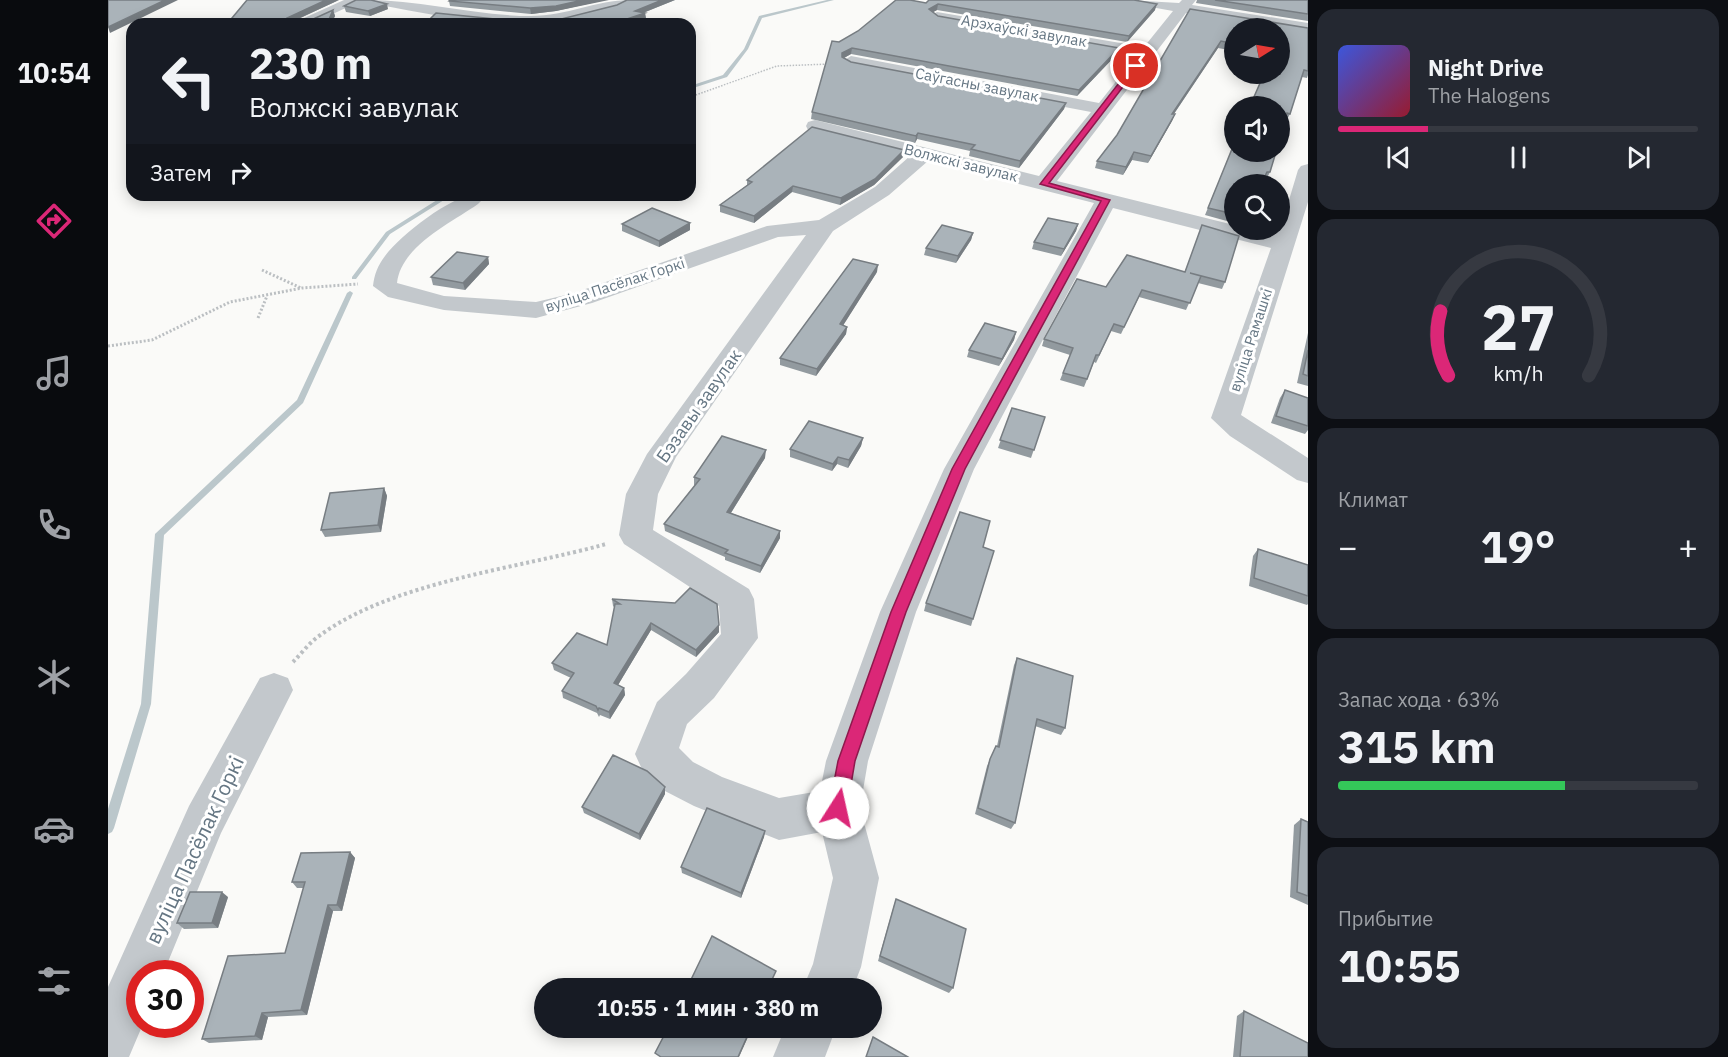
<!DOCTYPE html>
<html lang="ru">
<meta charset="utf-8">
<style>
body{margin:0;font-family:"IBM Plex Sans",sans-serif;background:#242831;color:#f1f3f6;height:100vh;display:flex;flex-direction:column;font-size:22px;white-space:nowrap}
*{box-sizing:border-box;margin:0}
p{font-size:20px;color:#9ea1a6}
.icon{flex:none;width:33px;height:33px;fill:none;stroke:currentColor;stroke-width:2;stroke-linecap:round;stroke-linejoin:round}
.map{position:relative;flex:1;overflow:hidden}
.details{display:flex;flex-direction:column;gap:9px;padding:9px;background:#0d0f14;width:420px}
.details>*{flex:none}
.guide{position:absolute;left:18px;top:18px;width:570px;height:183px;border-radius:18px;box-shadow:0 3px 15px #0003;background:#171b24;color:#f1f3f6;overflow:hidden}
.needle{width:39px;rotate:79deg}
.tools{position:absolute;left:1116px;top:18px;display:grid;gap:12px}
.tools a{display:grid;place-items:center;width:66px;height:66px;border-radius:50%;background:#171b24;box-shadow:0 3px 15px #0003;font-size:30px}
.speed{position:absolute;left:18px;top:960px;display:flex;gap:12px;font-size:30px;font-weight:700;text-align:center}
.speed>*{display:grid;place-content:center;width:78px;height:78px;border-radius:50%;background:#171b24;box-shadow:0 3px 15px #0003;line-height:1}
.speed .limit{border:9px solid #d22;background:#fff;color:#111}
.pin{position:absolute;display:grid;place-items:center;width:51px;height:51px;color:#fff;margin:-26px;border:3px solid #fff;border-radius:50%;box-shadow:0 2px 6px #0007}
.me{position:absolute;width:66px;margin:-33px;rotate:10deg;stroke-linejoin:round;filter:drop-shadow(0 0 4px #0008)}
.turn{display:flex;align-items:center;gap:21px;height:126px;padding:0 24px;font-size:27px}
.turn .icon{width:78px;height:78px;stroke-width:2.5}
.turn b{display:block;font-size:42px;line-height:51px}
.then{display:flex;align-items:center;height:57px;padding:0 24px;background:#0003;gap:12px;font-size:22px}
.big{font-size:45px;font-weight:700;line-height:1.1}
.details .card{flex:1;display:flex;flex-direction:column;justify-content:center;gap:9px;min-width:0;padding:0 21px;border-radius:18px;background:#242831}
.details .dial{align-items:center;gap:0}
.dial svg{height:156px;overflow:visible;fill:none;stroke:#363941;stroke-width:7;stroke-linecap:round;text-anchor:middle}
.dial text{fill:#f1f3f6;stroke:none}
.song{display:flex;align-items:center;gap:18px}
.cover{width:72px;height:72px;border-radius:9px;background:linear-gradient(135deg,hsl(230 70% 55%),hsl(350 70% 35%))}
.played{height:6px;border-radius:3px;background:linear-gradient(90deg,#db2777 25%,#363941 25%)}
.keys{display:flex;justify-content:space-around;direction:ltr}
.heat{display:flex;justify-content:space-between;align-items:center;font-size:33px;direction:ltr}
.charge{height:9px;border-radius:4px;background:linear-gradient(90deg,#34c759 63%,#363941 0)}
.trip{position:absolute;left:426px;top:978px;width:348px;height:60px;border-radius:30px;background:#171b24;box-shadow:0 3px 15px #0003;font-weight:700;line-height:60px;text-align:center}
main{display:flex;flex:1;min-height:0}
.dock{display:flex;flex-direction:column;width:108px;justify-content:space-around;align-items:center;background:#090b0e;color:#9ea1a6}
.dock .icon{width:42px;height:42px}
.dock .on{color:#db2777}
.dock b{font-size:27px;color:#f1f3f6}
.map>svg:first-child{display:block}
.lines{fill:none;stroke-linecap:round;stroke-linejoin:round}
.stream{fill:#bbc7cb;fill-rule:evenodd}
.path-far2{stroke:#bbbfc2;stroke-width:1.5;stroke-dasharray:1.5 1.5;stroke-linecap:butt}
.path-far1{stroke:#bbbfc2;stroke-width:3;stroke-dasharray:2 2;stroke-linecap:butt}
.path{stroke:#bbbfc2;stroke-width:4;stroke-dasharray:3 3;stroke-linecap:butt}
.street{fill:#c3c8cc;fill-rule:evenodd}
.wall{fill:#929a9f}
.shaded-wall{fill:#777d82}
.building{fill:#aab3b9;stroke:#777d82;stroke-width:1.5}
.route{fill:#db2777;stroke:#8e194d;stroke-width:1.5}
.labels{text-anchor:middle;stroke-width:6;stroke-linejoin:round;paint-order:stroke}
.far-street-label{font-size:15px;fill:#657683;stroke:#fff}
.street-label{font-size:18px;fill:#657683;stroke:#fff}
.near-street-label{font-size:21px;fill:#657683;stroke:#fff}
</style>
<main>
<nav class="dock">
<b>10:54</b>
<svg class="icon on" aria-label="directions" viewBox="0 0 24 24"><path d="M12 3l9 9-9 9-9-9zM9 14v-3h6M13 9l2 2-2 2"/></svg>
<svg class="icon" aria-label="music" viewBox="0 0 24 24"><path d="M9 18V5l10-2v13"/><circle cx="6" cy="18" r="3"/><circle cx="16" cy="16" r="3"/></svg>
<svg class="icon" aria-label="phone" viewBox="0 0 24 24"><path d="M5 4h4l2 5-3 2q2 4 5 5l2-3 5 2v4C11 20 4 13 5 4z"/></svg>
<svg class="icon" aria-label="climate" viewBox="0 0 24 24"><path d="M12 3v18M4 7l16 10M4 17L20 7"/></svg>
<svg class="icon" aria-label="car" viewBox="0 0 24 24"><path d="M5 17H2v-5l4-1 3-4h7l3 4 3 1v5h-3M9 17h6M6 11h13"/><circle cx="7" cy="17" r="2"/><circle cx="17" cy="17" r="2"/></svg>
<svg class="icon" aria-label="filters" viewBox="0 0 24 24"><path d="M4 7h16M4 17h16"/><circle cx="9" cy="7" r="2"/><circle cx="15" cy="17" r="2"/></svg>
</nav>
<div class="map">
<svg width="1200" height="1057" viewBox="0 0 1200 1057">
<rect width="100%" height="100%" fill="#fafaf8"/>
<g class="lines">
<g class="stream">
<path d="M719,0h7l-72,18 -14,31 -21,28 -37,12v-3l33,-11 21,-26 15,-33z"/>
<path d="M337,195h7l-62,39 -34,45h-4v-2l34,-45z"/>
<path d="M242,291l3,2 -50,110 -139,132 -13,169 -37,124 -2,4 -4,2v-25l33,-105 14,-170 142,-134 50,-107z"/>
</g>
<path class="path-far2" d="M582,97l87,-31 53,-2"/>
<g class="path-far1">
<path d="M154,270l39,18"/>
<path d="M150,318l9,-22"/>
<path d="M0,346l44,-6 78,-38 72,-14 56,-4"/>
</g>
<path class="path" d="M185,662c8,-8 16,-19 26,-26 75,-55 198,-67 287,-92"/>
<g class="street">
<path d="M236,0h19l-52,24h-20z"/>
<path d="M259,0c55,0 109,16 164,16 36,0 65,-16 99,-16 -6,7 -20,10 -29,13 -73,25 -153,4 -227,-9z"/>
<path d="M1019,0l52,3 3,-3h14l-4,5 116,18v10l-122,-20 -129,168 177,44v5h17l24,5 5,-5 18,-60 3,-4 7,-2v38l-67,213 67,43v25l-11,-3 -67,-44 -19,-18 60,-170 -158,-40 -139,261 -58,143 -48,149 -8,47 19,70 -18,89 -8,21h-50l10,-24 20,-86 -11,-46 -43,8 -85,-34 -31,-16 -22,-23 -6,-13 22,-52 29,-28 35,-40 -2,-28 -95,-62 -5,-9 7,-41 21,-40 159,-219 -28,2 -186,66 -56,15 -92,-8 -56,-13 -15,-11c1,-11 5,-21 12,-30 16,-21 66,-61 91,-61l6,5 -4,4c-27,19 -77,42 -81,79l47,13 92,6 38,-9 193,-67 52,-6 56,-33 35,-31 -102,-26 -2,-4 2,-4 7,-2 224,56 52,-64 -240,-46 -8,-5 8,-5 248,47 38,-48 -200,-35 -7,-4 7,-4 207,35 29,-36 -39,-7zM820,161l166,42 -150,266 -64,143 -54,149 -6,30 -41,7 -57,-21 -29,-15 -14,-14 8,-24 27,-26 44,-60 -4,-39 -5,-10 -96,-59 5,-36 18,-37 157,-226 56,-36z"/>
<path d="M166,673l14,5 5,12 -72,143 -58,141h-23v50h3l-14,33h-21v-70l81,-181 71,-128z"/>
<path d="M677,1028h51l-11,29h-52z"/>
</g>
</g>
<g class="wall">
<path d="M231,0l-45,21h15l24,-11 2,6 -4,8h-104z"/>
<path d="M497,0l-49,11 -25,3 -81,-8 -1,-5z"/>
<path d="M567,0l-32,13h2l1,6 -17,5h-67l-1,-5 56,-14z"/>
<path d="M1089,0h111v21l-112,-18z"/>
<path d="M818,3l229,7 -28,32 -190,-32 -4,2 5,4 179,38 -40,42 -226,-42 -7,4 7,4 215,41 -2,6 -45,59 -50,-12 1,-5 -53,-12 -2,4 -104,-24 1,-7 27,-70z"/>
<path d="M236,6l44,3 -18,7 -24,-4z"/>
<path d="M1082,9l118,19v47l-1,3 -5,-1 -12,37 -4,7h-1l-5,-47v-46h-46v23l-16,-3 -44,66h1l-3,7 -24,42 -16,-3 -9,15 -28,-7 2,-7 20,-26z"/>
<path d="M1126,144l36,28 -4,8h-2l-30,4v39l-29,-8z"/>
<path d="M796,150l-1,7 -29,28 -34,20 -48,-13 -38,31 -34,-11v-7l27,-20v-5z"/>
<path d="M582,223v7l-31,17 -37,-16v-7z"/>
<path d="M970,224l-2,7 -15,25 -29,-7 2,-7z"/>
<path d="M1094,225l23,57 -3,7 -24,-6 -12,27 -47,-13 -18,37 -10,-3 -15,32 -2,-1 -10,25 -24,-7 10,-25 -28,-9 2,-7 62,-52 79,-15z"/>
<path d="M865,233l-2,7 -15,23 -32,-8 2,-7z"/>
<path d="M380,257l1,7 -24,26 -32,-5 -2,-8z"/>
<path d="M769,272l-34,53 4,2 -1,7 -30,42 -36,-11v-7z"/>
<path d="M908,332l-2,8 -15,26 -32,-9 2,-7z"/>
<path d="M1200,333v53l-11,-3z"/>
<path d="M1177,390l23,8v32l-3,4 -34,-11 9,-25z"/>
<path d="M904,408l33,9 -14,41 -33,-10z"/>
<path d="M755,438l-2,8 -13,22 -11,-4 -5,7 -42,-14v-8z"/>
<path d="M657,458l-34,55 49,18v7l-20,35 -35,-13v-3l-60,-26 -1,-7 31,-39h-1v-8z"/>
<path d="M276,488l3,8 -6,36 -56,5 -4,-7z"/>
<path d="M875,547l-10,72 -2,7 -47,-15 2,-8z"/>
<path d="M1150,549l50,16v39l-1,1 -58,-19 4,-30z"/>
<path d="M504,599l107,26v7l-23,25 -45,-27 -33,55 6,3 1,7 -15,24 -10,-4 -1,2 -2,-4 -34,-15 -1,-7 9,-13 -17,-8 -2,-7 55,-18 8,-37 -2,-2z"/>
<path d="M909,658l48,70 -4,7 -26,-9 -20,97 -4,6 -36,-15 12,-48 9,-20h1l17,-81z"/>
<path d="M557,794l-25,46 -56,-27 -2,-6z"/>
<path d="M1193,819l7,3v83l-18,-8 4,-72z"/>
<path d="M657,831l-1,6 -23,61 -59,-25 -1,-6z"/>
<path d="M242,852l5,6 -13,53h-9l-26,104 -39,2 -6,23 -53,3 -7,-4 83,-86 19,-65h-7l-5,-6z"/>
<path d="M120,897l-10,31 -34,1 -7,-6z"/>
<path d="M788,899l57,89 -4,5 -71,-32 16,-56z"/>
<path d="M1136,1011l64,46h-75l4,-41z"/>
</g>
<g class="shaded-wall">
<path d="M57,0h13l-68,33 -2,-6z"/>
<path d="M218,0h13l-50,23 -2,-5z"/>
<path d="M475,0h26l-53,11 -25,3 -1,-6z"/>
<path d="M554,0h13l-40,16v-5z"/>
<path d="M279,4l1,5 -18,7 -2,-5z"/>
<path d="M830,4l-1,6 -9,5 1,-6z"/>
<path d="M1049,4l-2,6 -28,32 2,-6z"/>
<path d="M225,10l2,6 -4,8h-4z"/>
<path d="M537,13l1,6 -17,5h-17z"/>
<path d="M1113,41l-3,7 -49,73 3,-7z"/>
<path d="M744,48l-1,6 -9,5v-6z"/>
<path d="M1011,48l-2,6 -40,42 2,-6z"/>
<path d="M958,103l-2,6 -45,59 1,-7z"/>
<path d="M1067,114l-3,7 -24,42 3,-7z"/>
<path d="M810,133l-1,6 -2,4 1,-7z"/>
<path d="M796,150l-1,7 -29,28 -34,20 1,-7z"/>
<path d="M1026,152l-2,8 -9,15 3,-8z"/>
<path d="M685,186l-1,6 -38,31v-7z"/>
<path d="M582,223v7l-31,17v-6z"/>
<path d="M970,224l-2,7 -15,25 3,-7z"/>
<path d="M865,233l-2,7 -15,23 2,-7z"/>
<path d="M380,257l1,7 -24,26 -2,-7z"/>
<path d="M770,265l-1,7 -38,60 1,-8z"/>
<path d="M739,327l-1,7 -30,42 1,-7z"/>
<path d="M908,332l-2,8 -15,26 3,-7z"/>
<path d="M755,438l-2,8 -13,22 1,-8z"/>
<path d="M658,450l-1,8 -38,61v-7z"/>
<path d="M730,457l-1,7 -5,7 1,-7z"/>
<path d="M276,488l3,8 -6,36 -3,-7z"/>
<path d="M672,531v7l-20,35 1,-7z"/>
<path d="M543,623v7l-36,60 -1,-7z"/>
<path d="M611,625v7l-23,25v-7z"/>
<path d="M516,688l1,7 -15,24 -1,-7z"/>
<path d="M557,787v7l-25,46 -1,-6z"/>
<path d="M657,831l-1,6 -23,61v-5z"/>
<path d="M242,852l5,6 -13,53 -5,-6z"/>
<path d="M114,892l6,5 -10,31 -6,-5z"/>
<path d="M220,905l5,6 -26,104 -6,-5z"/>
<path d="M154,1013l6,4 -6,23 -7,-4z"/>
<path d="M643,1028h1l-13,29h-1z"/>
</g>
<g class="building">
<path d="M0,0h57l-57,27z"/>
<path d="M139,0h79l-39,18 2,3h20l24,-11 -6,14h-27l1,-2 -74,2z"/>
<path d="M248,0h15l16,4 -19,7 -24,-5z"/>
<path d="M342,0h133l-27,6 -26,2 -81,-7z"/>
<path d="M519,0h35l-27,11 10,2 -33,11h-36l-15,-5 56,-14z"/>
<path d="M788,0h14l16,3 3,-3h205l23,4 -28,32 -191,-32 -9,5 9,7 181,32 -40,42 -227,-42 -10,5v4l9,5 215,41 -46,58 -49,-12 4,-4 -57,-12 -2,3 -104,-24 20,-71 7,1 19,-11z"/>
<path d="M1107,0h93v14z"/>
<path d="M1082,9l118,19v43l-4,-1 -14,44 -3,-1 -7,26v-33h-30l14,-32h16v-46h-46v16l-13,-3 -49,73h3l-24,42 -17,-4 -8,15 -29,-6 20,-26z"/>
<path d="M328,13l80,8 38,-1 -2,4h-117l-9,-1z"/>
<path d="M704,127l92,23 -29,29 -34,19 -48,-12 -39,30 -34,-11 32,-23 -5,-2z"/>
<path d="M1126,144v8h42l-6,20h-3l-6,12h-27v30l-26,-6z"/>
<path d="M544,208l38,15 -31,18 -37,-17z"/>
<path d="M940,218l30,6 -14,25 -30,-7z"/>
<path d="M834,225l31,8 -15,23 -32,-8z"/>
<path d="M1094,225l37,11 -14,46 -35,-9 11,3 -11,27 -48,-13 -18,37 -10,-3 -15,31h-3l-9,24 -24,-6 10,-25 -29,-9 33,-60 29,8 21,-32 58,17z"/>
<path d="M349,252l31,5 -25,26 -32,-6z"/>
<path d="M745,259l25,6 -38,59 7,3 -30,42 -37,-11z"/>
<path d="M877,323l31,9 -14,27 -33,-9z"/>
<path d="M1200,350v26l-5,-2z"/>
<path d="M1177,390l23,8v28l-32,-10z"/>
<path d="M904,408l33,9 -11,33 -34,-10z"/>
<path d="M701,421l54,17 -14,22 -11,-3 -5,7 -43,-15z"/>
<path d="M614,436l44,14 -39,62 53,19 -19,35 -36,-13 3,-3 -64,-26 36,-45 -6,-2z"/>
<path d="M276,488l-6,37 -57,5 9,-37z"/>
<path d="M852,512l30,9 -7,26 11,4 -21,68 -47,-16z"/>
<path d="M1150,549l50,16v31l-54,-18z"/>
<path d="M582,588l27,16 2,21 -23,25 -45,-27 -37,60 10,5 -15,24 -10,-4 -1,2 -2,-4 -34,-15 12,-18 -22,-10 25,-30 30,12 8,-41h5l-8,-5 63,4z"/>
<path d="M909,658l56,18 -8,52 -28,-9 -22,104 -37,-15 12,-49 6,-13 3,1z"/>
<path d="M505,755l34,16 18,16 -26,47 -57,-27z"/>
<path d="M599,808l58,23 -24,62 -60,-26z"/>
<path d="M1193,819l7,3v74l-11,-4z"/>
<path d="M242,852l-13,53h-9l-27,105 -39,3 -7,23 -53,3 26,-83 57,-3 20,-71h-13l9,-29z"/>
<path d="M82,892h32l-10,31h-35z"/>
<path d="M788,899l70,30 -13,59 -73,-32z"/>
<path d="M604,936l64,35 -8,17h-81z"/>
<path d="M1136,1011l64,32v14h-68z"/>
<path d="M560,1028h83l-13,29h-77l-6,-4z"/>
<path d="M765,1037l35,20h-42z"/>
</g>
<path class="route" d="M1025,65l6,1 -90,117 61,17 -145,269 -59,143 -51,149 -8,47 -3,6 -6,2 -6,-2 -3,-6 9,-47 53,-149 61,-143 149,-268 -61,-17z"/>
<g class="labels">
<g class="far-street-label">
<text transform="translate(916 31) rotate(10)" y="5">Арэхаўскі завулак</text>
<text transform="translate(869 85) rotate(11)" y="5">Саўгасны завулак</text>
<text transform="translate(853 163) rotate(14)" y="5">Волжскі завулак</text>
<text transform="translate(507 285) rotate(-18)" y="5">вуліца Пасёлак Горкі</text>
<text transform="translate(1143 340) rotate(-72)" y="5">вуліца Рамашкі</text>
</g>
<g class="street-label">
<text transform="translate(591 406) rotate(-55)" y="6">Бэзавы завулак</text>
</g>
<g class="near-street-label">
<text transform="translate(87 850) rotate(-65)" y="7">вуліца Пасёлак Горкі</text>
</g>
</g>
</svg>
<div class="tools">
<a><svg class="needle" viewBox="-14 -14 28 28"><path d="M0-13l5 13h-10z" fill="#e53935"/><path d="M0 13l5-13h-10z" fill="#9ea1a6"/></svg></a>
<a><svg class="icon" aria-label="sound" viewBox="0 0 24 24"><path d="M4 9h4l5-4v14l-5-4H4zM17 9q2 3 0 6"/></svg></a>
<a><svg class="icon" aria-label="search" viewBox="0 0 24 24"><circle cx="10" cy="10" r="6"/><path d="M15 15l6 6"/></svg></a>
</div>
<div class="speed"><div class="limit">30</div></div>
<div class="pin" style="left:1028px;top:66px;background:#d93025"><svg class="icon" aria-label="arrive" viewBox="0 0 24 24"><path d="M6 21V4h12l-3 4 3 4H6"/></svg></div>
<svg class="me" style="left:730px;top:808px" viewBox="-20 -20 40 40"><circle r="19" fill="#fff"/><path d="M0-13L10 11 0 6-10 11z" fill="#db2777"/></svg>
<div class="trip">10:55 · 1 мин · 380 m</div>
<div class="guide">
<div class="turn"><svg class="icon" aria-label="left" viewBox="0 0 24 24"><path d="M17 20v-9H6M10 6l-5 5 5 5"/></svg><div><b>230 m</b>Волжскі завулак</div></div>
<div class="then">Затем<svg class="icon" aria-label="right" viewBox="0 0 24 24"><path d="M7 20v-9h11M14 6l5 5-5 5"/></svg></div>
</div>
</div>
<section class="details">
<div class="card">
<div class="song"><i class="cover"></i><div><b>Night Drive</b><p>The Halogens</p></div></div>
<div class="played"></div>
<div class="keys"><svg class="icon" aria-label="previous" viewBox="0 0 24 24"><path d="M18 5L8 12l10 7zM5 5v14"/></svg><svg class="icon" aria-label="pause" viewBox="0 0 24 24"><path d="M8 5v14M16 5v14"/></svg><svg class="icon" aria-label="next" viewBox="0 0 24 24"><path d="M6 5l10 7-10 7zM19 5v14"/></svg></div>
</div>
<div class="card dial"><svg viewBox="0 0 100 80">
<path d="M14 69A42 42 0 1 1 86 69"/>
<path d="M14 69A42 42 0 0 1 10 36" stroke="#db2777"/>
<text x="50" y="56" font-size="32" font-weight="700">27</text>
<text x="50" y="72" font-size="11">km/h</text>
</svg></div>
<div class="card"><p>Климат</p>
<div class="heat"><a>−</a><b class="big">19°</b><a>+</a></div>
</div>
<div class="card"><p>Запас хода · 63%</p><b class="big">315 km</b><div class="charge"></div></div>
<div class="card"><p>Прибытие</p><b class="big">10:55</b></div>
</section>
</main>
